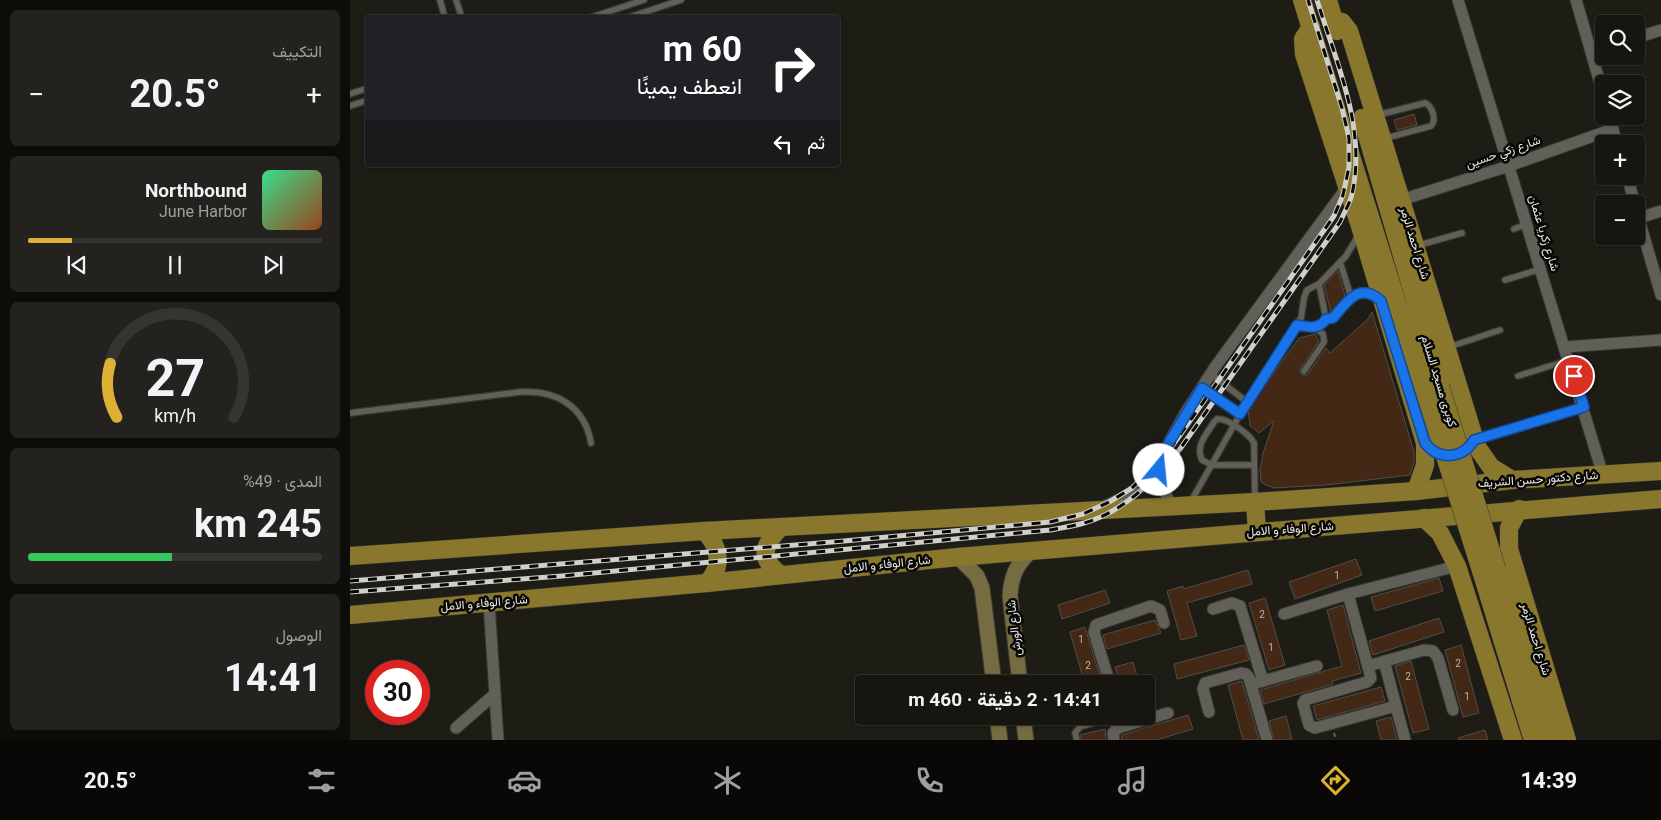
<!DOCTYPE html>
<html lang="ar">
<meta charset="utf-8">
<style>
body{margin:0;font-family:Roboto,Vazirmatn,sans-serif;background:#23221e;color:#f1f3f6;direction:rtl;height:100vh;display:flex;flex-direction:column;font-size:19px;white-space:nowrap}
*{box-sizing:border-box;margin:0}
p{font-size:16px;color:#9e9f9f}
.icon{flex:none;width:28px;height:28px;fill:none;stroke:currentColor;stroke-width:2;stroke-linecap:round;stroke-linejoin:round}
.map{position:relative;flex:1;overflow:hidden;direction:ltr}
.sheet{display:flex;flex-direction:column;gap:10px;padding:10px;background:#0c0c09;width:350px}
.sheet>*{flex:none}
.guide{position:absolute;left:15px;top:15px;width:475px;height:152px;border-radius:5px;box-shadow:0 1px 4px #0004,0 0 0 1px #353430;direction:rtl;background:#202124;color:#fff;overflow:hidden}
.tools{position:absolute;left:1245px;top:15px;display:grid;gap:10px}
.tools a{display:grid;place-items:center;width:50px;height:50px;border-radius:5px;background:#161510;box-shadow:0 1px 4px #0004,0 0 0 1px #353430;font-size:25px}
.speed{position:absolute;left:15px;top:660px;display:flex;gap:10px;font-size:25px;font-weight:700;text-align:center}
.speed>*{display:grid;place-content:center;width:65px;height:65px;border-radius:50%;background:#161510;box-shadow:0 1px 4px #0004,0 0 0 1px #353430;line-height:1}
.speed .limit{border:8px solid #d22;background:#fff;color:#111}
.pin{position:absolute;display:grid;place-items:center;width:42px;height:42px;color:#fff;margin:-21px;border:2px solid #fff;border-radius:50%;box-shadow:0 1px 5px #0007}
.me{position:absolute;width:55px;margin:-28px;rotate:17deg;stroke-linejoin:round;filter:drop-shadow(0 0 4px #0008)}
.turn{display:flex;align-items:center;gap:18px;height:105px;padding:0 15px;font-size:22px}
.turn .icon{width:65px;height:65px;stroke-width:2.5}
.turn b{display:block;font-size:35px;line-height:42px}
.then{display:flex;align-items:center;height:48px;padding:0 15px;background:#0003;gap:10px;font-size:19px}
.big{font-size:38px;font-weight:700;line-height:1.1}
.sheet .widget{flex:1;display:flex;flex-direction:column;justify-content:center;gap:8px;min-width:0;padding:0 18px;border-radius:8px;background:#23221e}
.sheet .dial{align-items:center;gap:0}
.dial svg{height:130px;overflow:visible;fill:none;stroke:#353430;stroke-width:7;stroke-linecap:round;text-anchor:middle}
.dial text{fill:#f1f3f6;stroke:none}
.song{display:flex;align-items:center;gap:15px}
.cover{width:60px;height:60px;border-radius:8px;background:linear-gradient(135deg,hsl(150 70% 55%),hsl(20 70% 35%))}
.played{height:5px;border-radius:2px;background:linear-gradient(90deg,#ddb133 15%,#353430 15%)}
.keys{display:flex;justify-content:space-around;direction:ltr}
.heat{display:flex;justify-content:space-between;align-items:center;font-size:28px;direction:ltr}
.charge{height:8px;border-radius:4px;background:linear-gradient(90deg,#34c759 49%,#353430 0)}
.trip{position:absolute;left:505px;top:675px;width:300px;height:50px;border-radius:5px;background:#161510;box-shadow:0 1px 4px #0004,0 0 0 1px #353430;font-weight:700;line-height:50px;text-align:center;direction:rtl}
.tabs{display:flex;height:80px;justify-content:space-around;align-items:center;background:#090806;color:#9e9f9f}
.tabs .icon{width:35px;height:35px}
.tabs .active{color:#ddb133}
.tabs b{font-size:22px;color:#f1f3f6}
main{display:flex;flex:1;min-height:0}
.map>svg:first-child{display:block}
.building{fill:#432816;stroke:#544c47}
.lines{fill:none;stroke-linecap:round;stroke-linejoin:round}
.lane-casing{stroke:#3a3934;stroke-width:8}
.street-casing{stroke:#3a3934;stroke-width:13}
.secondary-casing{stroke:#3a3934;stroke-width:17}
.primary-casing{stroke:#3a3934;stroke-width:19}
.path{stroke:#64635d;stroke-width:2;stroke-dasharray:4 4;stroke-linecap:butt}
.lane{stroke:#616058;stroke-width:5.5}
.street{stroke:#616058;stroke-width:11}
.secondary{stroke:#756c42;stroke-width:15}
.primary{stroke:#89772d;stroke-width:18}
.rail-casing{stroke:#d0cfca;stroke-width:5}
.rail{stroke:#070705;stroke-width:3;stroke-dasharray:9;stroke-linecap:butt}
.primary-bridge-casing{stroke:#3a3934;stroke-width:19;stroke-linecap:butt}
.primary-bridge{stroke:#89772d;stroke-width:18}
.route-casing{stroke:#114b97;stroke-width:12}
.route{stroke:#1a73e8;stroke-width:9}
.labels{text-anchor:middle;stroke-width:5;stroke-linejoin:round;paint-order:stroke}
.number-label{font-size:10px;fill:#c0b9b0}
.street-label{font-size:12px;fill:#eae9e4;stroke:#070705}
</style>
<main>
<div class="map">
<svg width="1311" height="740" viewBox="0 0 1311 740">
<rect width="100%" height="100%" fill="#1d1c15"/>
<g class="building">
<path d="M1064,114l3,11 -20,5 -3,-10z"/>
<path d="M988,271l7,25 -14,17 -7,-28z"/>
<path d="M1022,312l42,140v11l-4,12 -84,10 -52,3 -8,-3 -5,-3 -1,-12 3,-17 11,-32 -15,12 -9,-7 -2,-16 3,-6 48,-66 16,-4 4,7 -19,28v4l4,3 4,-2 18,-26 4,5 38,-34z"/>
<path d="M1006,559l6,16 -67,24 -6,-17z"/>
<path d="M898,570l4,14 -65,19 10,33 -16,4 -14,-49 16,-5v3z"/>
<path d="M1089,578l4,13 -68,20 -4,-14z"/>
<path d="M755,590l5,13 -48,16 -4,-14z"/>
<path d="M915,598l20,67 -16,5 -20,-67z"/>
<path d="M993,605l18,68 -29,8 1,3 -69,20 -4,-14 82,-24 -15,-56z"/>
<path d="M1089,618l5,14 -71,23 -4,-14z"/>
<path d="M805,620l6,13 -54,16 -4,-14z"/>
<path d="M735,627l15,49 -16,5 -14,-49z"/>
<path d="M894,645l5,15 -72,19 -3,-15z"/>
<path d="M1111,645l18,68 -16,4 -18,-67z"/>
<path d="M1061,661l18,68 -16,4 -18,-67z"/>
<path d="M783,662l6,22h-15l-1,-4 -4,1 -4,-14z"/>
<path d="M892,681l17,59h-16l-15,-55z"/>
<path d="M1031,687l4,14 -68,19 -4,-14z"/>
<path d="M838,715l5,14 -37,11h-35l1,-5z"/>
<path d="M936,716l6,24h-18l-5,-19z"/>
<path d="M1041,717l6,23h-16l-5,-19z"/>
<path d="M755,729l1,11h-24l-2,-5z"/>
<path d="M1135,730l3,10h-29l-1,-2z"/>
</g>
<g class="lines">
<g class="lane-casing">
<g id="lane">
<path d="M90,0l5,18"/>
<path d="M106,0l6,18"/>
<path d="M239,18l55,-18"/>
<path d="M277,18l54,-18"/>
<path d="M0,94l18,-6"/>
<path d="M0,106l18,-6"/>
<path d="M1028,115l47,-12c7,3 12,16 6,23l-41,11 -6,4"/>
<path d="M1164,229l13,-5"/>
<path d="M1008,236l-12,20 -27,28 7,35 7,-1c12,-14 24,-34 45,-20"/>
<path d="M1066,246l46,-13"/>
<path d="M990,262l11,35"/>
<path d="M1155,280l36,-11"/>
<path d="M947,325c12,2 22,5 29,-6"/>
<path d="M1099,347l51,-17"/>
<path d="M954,371l20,-29 -1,-8 -8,-6"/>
<path d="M861,374l36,28"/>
<path d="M1168,376l51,-16"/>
<path d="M852,388l38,26"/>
<path d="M0,413l170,-21c36,-3 65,15 71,51"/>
<path d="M1128,438l106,-31"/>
<path d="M904,465h-42l-10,-5c-7,-15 5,-26 12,-38l3,-3c11,-1 32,15 37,24l1,58"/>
<path d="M840,503l57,-101 54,-84 3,-20 3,-8 12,-6"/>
<path d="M727,740l-2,-7 5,-6 35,-11"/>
</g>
</g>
<g class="street-casing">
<g id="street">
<path d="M1108,0l145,475"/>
<path d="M1226,0l28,97"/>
<path d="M1286,38l25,-8"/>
<path d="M1241,52l13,-4"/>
<path d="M1259,116l8,28"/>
<path d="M1277,176l8,28"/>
<path d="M1051,200l108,-34 104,-37"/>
<path d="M1286,209l25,86"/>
<path d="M1289,218l22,-7"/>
<path d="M1215,347l96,-7"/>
<path d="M809,460l1,20 11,26"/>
<path d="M755,506l25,-11 20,-19 36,-64 29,-45 132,-180"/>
<path d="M998,594l23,84 -4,4 -62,18 -2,3 6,22 6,3 81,-22"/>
<path d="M139,603l9,137"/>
<path d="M863,609l19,-6 8,3 23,75"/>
<path d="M934,614l64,-20 109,-28"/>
<path d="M1034,661l21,79"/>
<path d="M1018,666l56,-16 9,1 5,7 15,52"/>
<path d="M906,683l61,-17"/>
<path d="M760,684l-16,-52 2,-7 55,-19 9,4 4,13"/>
<path d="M859,712l-6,-23 2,-6 36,-10 5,1 3,4 18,62"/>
<path d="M106,728l39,-34"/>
<path d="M764,740l-1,-7 5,-5 50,-15"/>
</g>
</g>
<g class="secondary-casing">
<g id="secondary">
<path d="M608,557l19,19 5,12 12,96"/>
<path d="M670,684l-10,-88c1,-20 7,-33 22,-46"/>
<path d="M647,716l3,24"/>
<path d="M673,716l3,24"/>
</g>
</g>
<g class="primary-casing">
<g id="primary">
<path d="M952,0l122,389"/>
<path d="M978,0l9,31"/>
<path d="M984,21l8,1 7,9 128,416 14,20 21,13"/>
<path d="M961,27l-8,12 1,15 56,172 65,217v22l-9,26"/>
<path d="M1012,118l78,268"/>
<path d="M905,502l2,30"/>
<path d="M1169,509l-10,19v21l58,191"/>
<path d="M1074,518l16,15 17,33 56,174"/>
<path d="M354,531c16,15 19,36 3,52"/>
<path d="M0,556l354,-25 551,-29 161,-11 96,-11 149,-9"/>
<path d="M1147,570l52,170"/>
<path d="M431,575c-23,-17 -18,-30 0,-48"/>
<path d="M1133,577l50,163"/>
<path d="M0,615l357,-32 251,-26 703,-58"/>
</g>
</g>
<path class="path" d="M984,733l2,7"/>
<use href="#lane" class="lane"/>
<use href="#street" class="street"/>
<use href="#secondary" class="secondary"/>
<use href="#primary" class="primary"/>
<g class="rail-casing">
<g id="rail">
<path d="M0,581l494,-40 206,-19 33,-8 26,-12 23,-14 20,-20 21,-23 161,-229 9,-21 6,-28v-29l-7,-30 -34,-108"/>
<path d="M0,592l212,-16 488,-46c11,-2 23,-4 34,-7 40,-11 70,-43 96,-74l160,-227c4,-9 10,-19 12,-28 15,-66 -16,-132 -35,-194"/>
</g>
</g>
<use href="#rail" class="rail"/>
<g class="primary-bridge-casing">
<g id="primary-bridge">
<path d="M1090,386l57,184"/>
<path d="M1074,389l59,188"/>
</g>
</g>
<use href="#primary-bridge" class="primary-bridge"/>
</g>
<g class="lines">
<g class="route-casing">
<path id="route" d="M809,470v-11l43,-71 38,26 57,-89c12,2 22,5 29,-6l7,-1c14,-16 26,-37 48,-17l44,142c14,18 38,16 49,-3l110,-33 -10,-31"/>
</g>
<use href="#route" class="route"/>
</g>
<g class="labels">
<g class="number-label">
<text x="987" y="579">1</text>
<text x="912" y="618">2</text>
<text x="731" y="643">1</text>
<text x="921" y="651">1</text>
<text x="1108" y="667">2</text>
<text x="738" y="669">2</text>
<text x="1058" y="680">2</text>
<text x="1117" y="700">1</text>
</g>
<g class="street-label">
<text transform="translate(1153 152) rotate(-19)" y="4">شارع زكي حسين</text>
<text transform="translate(1194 233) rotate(73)" y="4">شارع زكريا عثمان</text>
<text transform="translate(1065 243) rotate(73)" y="4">شارع احمد الزمر</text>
<text transform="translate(1089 381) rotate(73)" y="4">كوبرى مسجد السلام</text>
<text transform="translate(1188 479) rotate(-4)" y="4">شارع دكتور حسن الشريف</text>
<text transform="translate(940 529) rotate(-4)" y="4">شارع الوفاء و الامل</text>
<text transform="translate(537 564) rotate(-6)" y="4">شارع الوفاء و الامل</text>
<text transform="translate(134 603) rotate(-5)" y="4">شارع الوفاء و الامل</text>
<text transform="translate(664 628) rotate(-96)" y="4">شارع الورش</text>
<text transform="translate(1186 639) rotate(73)" y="4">شارع احمد الزمر</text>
</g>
</g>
</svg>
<div class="tools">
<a><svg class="icon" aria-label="search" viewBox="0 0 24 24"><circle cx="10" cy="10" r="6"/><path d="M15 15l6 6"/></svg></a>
<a><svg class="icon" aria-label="layers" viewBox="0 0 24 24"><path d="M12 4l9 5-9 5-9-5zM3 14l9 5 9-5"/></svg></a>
<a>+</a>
<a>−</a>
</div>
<div class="speed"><div class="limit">30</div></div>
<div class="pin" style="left:1224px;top:376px;background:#d93025"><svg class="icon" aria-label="arrive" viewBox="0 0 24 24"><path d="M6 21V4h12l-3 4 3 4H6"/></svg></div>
<svg class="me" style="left:809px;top:470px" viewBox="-20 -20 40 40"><circle r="19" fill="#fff"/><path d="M0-13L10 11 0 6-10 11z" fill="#1a73e8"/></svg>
<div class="trip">14:41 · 2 دقيقة · 460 m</div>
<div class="guide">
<div class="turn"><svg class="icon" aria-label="right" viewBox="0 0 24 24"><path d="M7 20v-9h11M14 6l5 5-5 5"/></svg><div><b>60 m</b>انعطف يمينًا</div></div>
<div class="then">ثم<svg class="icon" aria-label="left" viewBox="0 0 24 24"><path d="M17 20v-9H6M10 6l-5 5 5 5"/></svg></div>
</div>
</div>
<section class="sheet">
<div class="widget"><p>التكييف</p>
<div class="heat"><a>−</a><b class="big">20.5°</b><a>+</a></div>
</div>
<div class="widget">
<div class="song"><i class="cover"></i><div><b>Northbound</b><p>June Harbor</p></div></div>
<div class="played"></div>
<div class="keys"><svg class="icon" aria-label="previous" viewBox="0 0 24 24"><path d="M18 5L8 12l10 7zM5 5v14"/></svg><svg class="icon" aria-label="pause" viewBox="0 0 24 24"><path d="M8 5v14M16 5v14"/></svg><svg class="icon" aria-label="next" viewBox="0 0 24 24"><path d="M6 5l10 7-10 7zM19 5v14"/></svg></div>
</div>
<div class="widget dial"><svg viewBox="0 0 100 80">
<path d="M14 69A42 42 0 1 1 86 69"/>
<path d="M14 69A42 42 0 0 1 10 36" stroke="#ddb133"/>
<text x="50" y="56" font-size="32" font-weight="700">27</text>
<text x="50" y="72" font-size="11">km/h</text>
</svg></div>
<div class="widget"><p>المدى · 49%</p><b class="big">245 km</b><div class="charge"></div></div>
<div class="widget"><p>الوصول</p><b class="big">14:41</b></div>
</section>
</main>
<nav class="tabs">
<b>14:39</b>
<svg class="icon active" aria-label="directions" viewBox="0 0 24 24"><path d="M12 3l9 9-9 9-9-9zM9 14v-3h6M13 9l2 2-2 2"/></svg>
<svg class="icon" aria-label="music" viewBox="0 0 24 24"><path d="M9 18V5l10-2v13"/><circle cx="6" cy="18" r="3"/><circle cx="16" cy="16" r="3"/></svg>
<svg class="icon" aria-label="phone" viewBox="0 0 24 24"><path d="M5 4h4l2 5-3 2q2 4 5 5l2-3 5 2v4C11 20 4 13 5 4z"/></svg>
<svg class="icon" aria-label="climate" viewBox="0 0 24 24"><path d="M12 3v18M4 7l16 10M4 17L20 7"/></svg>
<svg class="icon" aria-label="car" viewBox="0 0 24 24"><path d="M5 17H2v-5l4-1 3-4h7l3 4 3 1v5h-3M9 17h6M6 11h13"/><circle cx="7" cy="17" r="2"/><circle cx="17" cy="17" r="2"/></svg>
<svg class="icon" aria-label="filters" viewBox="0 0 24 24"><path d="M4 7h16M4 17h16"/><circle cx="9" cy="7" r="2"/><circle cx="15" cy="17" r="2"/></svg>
<b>20.5°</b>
</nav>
